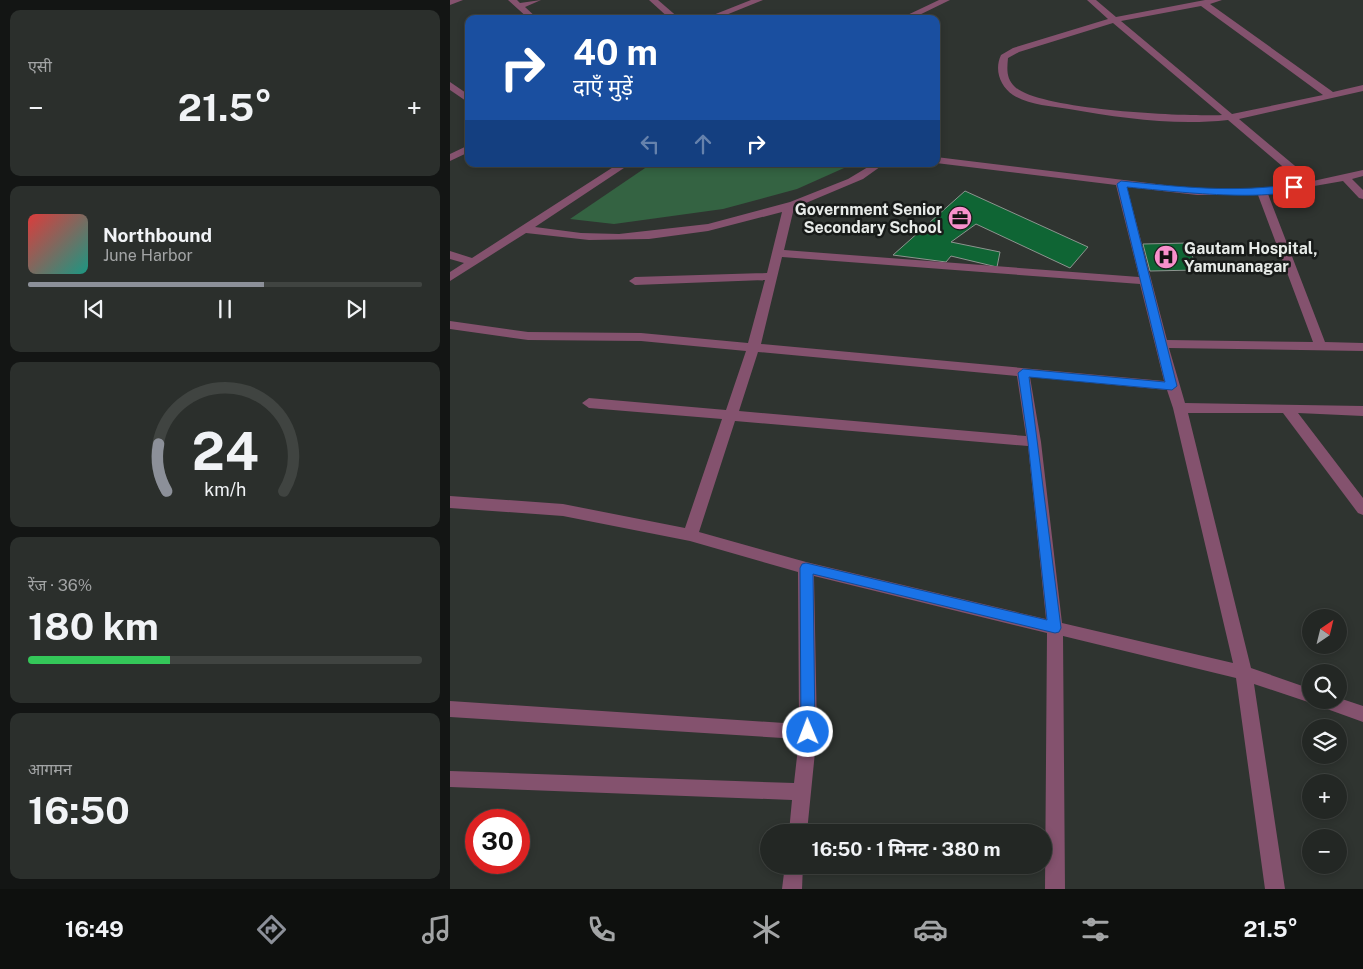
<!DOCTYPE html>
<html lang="hi">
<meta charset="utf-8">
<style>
body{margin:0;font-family:"Public Sans","Noto Sans Devanagari",sans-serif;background:#2b2f2c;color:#f1f3f6;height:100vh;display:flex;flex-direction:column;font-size:19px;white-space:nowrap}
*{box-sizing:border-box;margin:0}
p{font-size:16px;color:#a3a5a6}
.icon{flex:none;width:28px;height:28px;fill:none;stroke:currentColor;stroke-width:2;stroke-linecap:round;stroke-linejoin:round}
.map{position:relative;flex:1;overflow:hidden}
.panel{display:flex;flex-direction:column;gap:10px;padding:10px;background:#131514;width:450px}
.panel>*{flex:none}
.banner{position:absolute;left:15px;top:15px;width:475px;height:152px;border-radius:10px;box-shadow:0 2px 8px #0003,0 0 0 1px #404441;background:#1a4fa0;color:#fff;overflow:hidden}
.needle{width:32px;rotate:35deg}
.controls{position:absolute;left:852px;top:609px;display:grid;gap:10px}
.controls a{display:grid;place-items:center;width:45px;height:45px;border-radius:50%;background:#232724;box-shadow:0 2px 8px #0003,0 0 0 1px #404441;font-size:25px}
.speed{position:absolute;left:15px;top:809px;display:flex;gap:10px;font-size:25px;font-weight:700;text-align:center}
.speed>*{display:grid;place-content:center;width:65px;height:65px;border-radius:50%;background:#232724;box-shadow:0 2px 8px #0003,0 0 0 1px #404441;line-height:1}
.speed .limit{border:8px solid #d22;background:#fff;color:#111}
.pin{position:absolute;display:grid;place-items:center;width:42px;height:42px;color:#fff;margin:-21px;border-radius:10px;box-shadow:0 2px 8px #0006}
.me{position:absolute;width:55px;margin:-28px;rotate:359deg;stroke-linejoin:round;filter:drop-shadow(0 0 4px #0008)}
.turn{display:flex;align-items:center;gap:18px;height:105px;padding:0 25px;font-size:22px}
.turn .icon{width:65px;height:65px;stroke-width:2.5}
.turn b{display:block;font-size:35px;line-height:42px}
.lanes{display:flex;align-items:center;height:48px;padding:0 25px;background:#0003;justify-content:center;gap:25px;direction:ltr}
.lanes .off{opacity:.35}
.big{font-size:38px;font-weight:700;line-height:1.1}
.panel .tile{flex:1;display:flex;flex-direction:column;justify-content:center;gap:8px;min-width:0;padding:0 18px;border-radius:10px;background:#2b2f2c}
.panel .dial{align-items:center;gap:0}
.dial svg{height:130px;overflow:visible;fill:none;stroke:#404441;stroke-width:7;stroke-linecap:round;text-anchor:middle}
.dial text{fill:#f1f3f6;stroke:none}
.song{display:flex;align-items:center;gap:15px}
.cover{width:60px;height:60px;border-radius:8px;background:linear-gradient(135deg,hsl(0 70% 55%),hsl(170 70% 35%))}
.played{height:5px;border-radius:2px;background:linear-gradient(90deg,#8c9099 60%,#404441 60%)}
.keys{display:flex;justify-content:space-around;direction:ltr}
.heat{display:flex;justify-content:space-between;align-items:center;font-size:28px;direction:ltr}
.charge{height:8px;border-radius:4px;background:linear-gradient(90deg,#34c759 36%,#404441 0)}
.trip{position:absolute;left:310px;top:824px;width:292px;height:50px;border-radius:25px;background:#232724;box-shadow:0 2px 8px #0003,0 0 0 1px #404441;font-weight:700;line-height:50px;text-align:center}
.menu{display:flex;height:80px;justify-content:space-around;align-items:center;background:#0e100e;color:#a3a5a6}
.menu .icon{width:35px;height:35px}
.menu .selected{color:#8c9099}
.menu b{font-size:22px;color:#f1f3f6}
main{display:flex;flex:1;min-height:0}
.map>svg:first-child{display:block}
.green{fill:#346342}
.building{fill:#0f6534;stroke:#8d948f}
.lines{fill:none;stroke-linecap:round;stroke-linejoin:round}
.minor{fill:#84526e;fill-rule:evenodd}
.route{fill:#1a73e8;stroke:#114b97}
.labels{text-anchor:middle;stroke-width:5;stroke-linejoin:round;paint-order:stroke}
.poi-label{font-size:16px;font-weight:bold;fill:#e7ebe8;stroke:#181b19;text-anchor:end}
</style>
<main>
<section class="panel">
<div class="tile"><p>एसी</p>
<div class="heat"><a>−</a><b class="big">21.5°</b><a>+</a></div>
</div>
<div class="tile">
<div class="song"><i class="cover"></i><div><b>Northbound</b><p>June Harbor</p></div></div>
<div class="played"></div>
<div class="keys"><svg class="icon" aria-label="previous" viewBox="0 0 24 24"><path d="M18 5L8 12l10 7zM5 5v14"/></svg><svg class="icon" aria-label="pause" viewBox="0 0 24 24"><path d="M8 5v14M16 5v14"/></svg><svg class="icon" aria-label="next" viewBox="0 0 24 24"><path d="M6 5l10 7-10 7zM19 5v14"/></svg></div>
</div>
<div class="tile dial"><svg viewBox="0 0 100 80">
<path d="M14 69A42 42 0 1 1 86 69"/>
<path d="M14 69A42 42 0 0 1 9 40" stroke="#8c9099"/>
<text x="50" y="56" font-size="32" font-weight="700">24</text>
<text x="50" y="72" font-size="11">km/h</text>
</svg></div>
<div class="tile"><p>रेंज · 36%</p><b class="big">180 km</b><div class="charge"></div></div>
<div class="tile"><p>आगमन</p><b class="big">16:50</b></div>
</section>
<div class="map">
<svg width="913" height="889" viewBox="0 0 913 889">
<rect width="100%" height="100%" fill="#2f3430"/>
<path class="green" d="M201,164h202l-56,25 -74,20 -109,15 -44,-5z"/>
<g class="building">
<path d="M515,191l123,56 -18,21 -94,-44 -25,18 49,10 -3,15 -46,-11 -5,6 -53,-7z"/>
<path d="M738,243l9,27 -47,1 -7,-27z"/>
</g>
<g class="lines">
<g class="minor">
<path d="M0,0h13l-13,5z"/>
<path d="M58,0h9l3,3 21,-3 -16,7 13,12h-9z"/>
<path d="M199,0h9l22,19h-10z"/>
<path d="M301,0h12l-47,19h-13z"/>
<path d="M489,0h11l-39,19h-12z"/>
<path d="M637,0h9l20,17 89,-17h17l-12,4 123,88 30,-7v6l-124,28 74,62 50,-11v6l-11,3 11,11v9l-4,-1 -16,-17 -75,13 57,148 38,1v8l-194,-3 16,55 178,3v10l-65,-3 65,85v17l-5,-2 -75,-100h-95l63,255 60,21v11h28v-2l24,8v16l-47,-17 -1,-3 -4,1 -57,-19 31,205h-20l-29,-211 -173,-42 2,253h-20l2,-256 -233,-57 3,156 -10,100h-18l3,-32 -342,-13v-16l344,12 5,-44 -349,-22v-16l349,23 -1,-152 -108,-31 -127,-25 -113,-8v-12l113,8 122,24 37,-109 -133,-11 -7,-5 7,-5 137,12 20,-59 -105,-10 -113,-1 -78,-11v-8l78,11 113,1 107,10 17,-63 -130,5 -6,-4 6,-4 132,-4 15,-61 -74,19 -59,8 -60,1 -63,-7 -76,48v-9l14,-9 -14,-4v-8l22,7 146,-94h12l-95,63 46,6 38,1 89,-10 82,-22 58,-23 25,-15h11l-21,15 -69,29 -10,42 355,27 -23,-92 -180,-22v-6l261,32h65l40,-6 -74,-63c-53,6 -107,-2 -159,-11 -19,-3 -40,-4 -56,-14 -13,-9 -19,-25 -12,-40l12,-7 95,-29zM751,6l122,89 -91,19 -111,-93zM663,23l109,92c-38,2 -182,-5 -207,-28 -9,-8 -8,-18 -7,-29l11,-6zM677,187l70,8h61l55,147 -146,-2zM332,257l358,27 24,97 -403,-37zM308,352l259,24 9,60 -287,-25zM580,377l137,13 6,18 60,255 -171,-40 -21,-181zM285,421l293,25 18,173 -240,-57 -107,-30z"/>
<path d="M0,82l19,13v8l-19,-13z"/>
<path d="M19,145v7l-19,9v-7z"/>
<path d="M335,865h18l-1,24h-20z"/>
</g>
</g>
<path class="route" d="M671,181c61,6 113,12 173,3l5,3c-22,17 -141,3 -172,0l50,199 -5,4 -143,-13 32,251 -2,4 -4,1 -242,-59 2,158 -2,4 -5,2 -5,-2 -2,-4 -1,-164 2,-4 4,-1 241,57 -19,-178 -10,-69 5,-4 142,13 -48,-198z"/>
<defs>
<g id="office-disc" transform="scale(1.25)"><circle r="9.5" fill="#f890cc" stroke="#181b19"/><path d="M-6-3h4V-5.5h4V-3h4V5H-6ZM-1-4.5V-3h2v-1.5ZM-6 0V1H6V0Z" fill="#111"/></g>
<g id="hospital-disc" transform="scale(1.25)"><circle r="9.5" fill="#f890cc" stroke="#181b19"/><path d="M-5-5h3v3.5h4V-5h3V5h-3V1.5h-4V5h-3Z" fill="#111"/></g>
</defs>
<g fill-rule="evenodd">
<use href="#office-disc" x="510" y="218"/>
<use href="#hospital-disc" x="716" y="257"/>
</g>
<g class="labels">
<g class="poi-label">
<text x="492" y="215">Government Senior<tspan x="492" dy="18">Secondary School</tspan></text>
<text x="734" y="254" text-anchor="start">Gautam Hospital,<tspan x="734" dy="18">Yamunanagar</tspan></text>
</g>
</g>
</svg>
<div class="controls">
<a><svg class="needle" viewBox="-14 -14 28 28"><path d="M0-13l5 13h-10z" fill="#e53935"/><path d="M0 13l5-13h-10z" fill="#a3a5a6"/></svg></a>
<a><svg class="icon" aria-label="search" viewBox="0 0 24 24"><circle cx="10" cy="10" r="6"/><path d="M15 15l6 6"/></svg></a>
<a><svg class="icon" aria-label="layers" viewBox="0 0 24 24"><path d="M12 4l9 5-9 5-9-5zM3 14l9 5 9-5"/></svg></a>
<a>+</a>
<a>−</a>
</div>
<div class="speed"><div class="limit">30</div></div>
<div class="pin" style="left:844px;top:187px;background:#d93025"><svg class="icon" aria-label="arrive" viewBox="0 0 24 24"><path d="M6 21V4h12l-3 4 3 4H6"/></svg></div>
<svg class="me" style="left:358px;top:732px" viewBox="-20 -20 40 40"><circle r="17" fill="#1a73e8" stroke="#fff" stroke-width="3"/><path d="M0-11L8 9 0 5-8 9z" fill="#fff"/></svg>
<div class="trip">16:50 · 1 मिनट · 380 m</div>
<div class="banner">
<div class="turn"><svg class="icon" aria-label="right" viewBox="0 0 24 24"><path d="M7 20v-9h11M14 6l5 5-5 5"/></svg><div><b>40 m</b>दाएँ मुड़ें</div></div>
<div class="lanes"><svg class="icon off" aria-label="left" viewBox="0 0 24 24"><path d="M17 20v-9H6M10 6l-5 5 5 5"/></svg><svg class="icon off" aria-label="ahead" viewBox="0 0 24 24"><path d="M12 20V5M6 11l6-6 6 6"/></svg><svg class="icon" aria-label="right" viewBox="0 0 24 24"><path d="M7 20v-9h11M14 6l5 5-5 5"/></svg></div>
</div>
</div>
</main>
<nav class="menu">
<b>16:49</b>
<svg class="icon selected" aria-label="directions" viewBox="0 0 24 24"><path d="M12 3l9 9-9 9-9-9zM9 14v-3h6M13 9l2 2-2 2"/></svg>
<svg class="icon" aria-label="music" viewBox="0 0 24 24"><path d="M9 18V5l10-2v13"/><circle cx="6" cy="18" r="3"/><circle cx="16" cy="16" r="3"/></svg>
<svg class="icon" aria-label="phone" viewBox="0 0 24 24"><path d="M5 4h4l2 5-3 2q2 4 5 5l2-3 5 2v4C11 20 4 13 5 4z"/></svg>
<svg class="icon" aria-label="climate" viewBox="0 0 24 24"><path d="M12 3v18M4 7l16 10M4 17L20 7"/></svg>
<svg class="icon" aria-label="car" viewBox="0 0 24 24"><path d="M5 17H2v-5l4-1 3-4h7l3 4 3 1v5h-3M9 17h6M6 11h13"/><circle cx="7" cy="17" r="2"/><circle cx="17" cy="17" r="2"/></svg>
<svg class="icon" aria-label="filters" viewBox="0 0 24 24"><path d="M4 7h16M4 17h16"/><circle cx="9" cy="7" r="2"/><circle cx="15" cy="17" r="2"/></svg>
<b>21.5°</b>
</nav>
